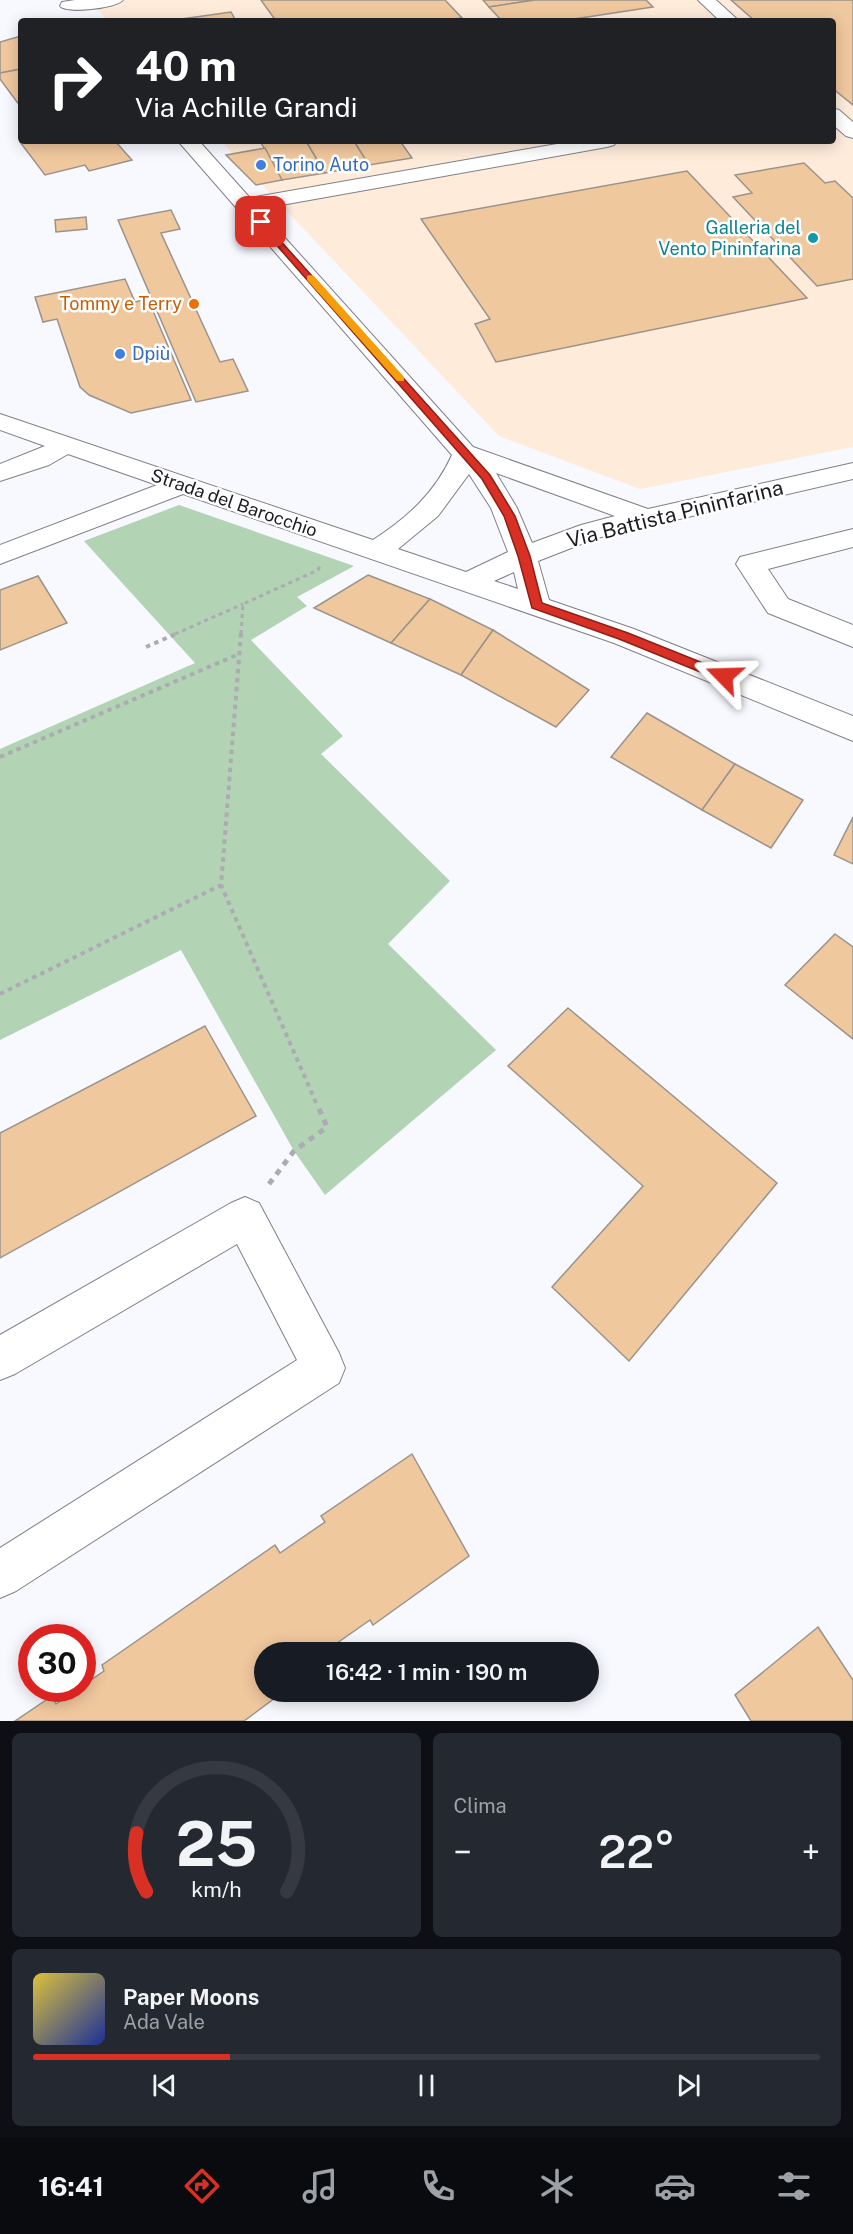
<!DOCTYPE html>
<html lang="it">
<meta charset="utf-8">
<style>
body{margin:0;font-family:"Public Sans",sans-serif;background:#242831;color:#f1f3f6;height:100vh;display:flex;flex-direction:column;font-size:22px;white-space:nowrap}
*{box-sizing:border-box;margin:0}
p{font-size:20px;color:#9ea1a6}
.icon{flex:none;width:33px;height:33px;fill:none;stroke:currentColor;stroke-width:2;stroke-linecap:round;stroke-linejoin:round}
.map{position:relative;height:1721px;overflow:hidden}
.panel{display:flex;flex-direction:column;gap:12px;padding:12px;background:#0d0f14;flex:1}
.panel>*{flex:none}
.top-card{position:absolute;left:18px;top:18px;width:818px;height:126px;border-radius:6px;box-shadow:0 3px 15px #0003;background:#202124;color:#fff;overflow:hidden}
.speed{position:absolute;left:18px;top:1624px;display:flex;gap:12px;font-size:30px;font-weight:700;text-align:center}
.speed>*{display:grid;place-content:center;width:78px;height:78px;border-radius:50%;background:#171b24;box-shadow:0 3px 15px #0003;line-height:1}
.speed .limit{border:9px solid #d22;background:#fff;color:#111}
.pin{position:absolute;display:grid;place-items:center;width:51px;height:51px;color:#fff;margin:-26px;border-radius:12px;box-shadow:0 3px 9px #0006}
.me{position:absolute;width:66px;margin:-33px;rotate:292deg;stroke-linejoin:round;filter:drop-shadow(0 0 4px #0008)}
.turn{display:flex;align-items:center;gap:21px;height:126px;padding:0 18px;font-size:27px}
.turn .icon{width:78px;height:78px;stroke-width:2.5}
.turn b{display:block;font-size:42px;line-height:51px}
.big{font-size:45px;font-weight:600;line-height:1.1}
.panel .tile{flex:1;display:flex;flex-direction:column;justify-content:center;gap:9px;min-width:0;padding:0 21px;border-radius:9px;background:#242831}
.panel .dial{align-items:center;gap:0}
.dial svg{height:156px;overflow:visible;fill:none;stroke:#363941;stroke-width:7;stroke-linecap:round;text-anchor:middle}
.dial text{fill:#f1f3f6;stroke:none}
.song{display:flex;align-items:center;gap:18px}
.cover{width:72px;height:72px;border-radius:9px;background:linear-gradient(135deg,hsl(50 70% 55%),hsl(230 70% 35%))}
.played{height:6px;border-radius:3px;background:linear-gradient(90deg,#d93025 25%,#363941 25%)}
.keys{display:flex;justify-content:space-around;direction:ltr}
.heat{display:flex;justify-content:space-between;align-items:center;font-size:33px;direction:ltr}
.panel .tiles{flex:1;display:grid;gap:12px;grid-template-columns:1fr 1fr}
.tile:last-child{grid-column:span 2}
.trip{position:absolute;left:254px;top:1642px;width:345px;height:60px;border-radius:30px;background:#171b24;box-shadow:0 3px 15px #0003;font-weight:600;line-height:60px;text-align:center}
.menu{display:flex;height:96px;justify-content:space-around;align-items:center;background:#090b0e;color:#9ea1a6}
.menu .icon{width:42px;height:42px}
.menu .current{color:#d93025}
.menu b{font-size:27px;color:#f1f3f6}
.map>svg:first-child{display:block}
.industrial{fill:#feebda}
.green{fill:#b2d3b4}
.building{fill:#f0c89e;stroke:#9b938b;stroke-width:1.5}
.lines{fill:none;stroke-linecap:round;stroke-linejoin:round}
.minor-casing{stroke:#807f89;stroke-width:2}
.path-far2{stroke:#ababb1;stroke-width:3;stroke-dasharray:4 4;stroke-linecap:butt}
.path-far1{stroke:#ababb1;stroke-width:4;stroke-dasharray:4.5 4.5;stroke-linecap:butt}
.path{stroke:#ababb1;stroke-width:5;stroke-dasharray:6 6;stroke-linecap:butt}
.minor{fill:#fff;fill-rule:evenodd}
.route{fill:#d93025;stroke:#8d1f18;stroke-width:1.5}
.slow{fill:#f59e0b}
.shop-dot{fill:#3f7fe0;stroke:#fff;stroke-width:2}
.culture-dot{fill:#0f9aa8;stroke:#fff;stroke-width:2}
.food-dot{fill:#e8710a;stroke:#fff;stroke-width:2}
.labels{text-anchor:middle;stroke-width:5;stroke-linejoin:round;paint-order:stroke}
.far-shop-label{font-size:18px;fill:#366cbe;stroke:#fff;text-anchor:start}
.far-culture-label{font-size:18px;fill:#0d838f;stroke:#fff;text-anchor:end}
.far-food-label{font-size:18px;fill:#c56008;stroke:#fff;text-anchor:end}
.far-street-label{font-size:18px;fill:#1c1b20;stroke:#fff}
.street-label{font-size:21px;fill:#1c1b20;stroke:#fff}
</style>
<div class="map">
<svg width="853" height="1721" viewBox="0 0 853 1721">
<rect width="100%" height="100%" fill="#f8f8ff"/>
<path class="industrial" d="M89,0h764v447l-213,42 -141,-53 -278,-295h611v-120h-724z"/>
<path class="green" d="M179,505l175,61 -57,31 10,9 -56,34 92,96 -22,18 129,127 -62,63 108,106 -171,145 -31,-44 -113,-201 -181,90v-291l195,-86 -111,-122z"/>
<g class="building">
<path d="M261,0h184l17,18 -21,3h-165z"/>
<path d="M483,0h52l-46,7z"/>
<path d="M535,0h111l7,7 -92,14h-59l-13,-14z"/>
<path d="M731,0h122v105l-21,-17v-67h-77z"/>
<path d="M231,12l5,9h-69z"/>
<path d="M21,36v33l-21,4v-31z"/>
<path d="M21,69v37h-1l-20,-27v-6z"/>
<path d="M24,141h91l17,19 -43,11 -4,-6 -40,10 -25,-33z"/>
<path d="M260,141h46l19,32 -43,7z"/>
<path d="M306,141h48l15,24 -44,8z"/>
<path d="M354,141h46l12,17 -43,7z"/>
<path d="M265,148l17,32 -26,5 -30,-30z"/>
<path d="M804,163l21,20 10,-2 18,17v81l-36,7 -84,-89 19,-4 -17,-18z"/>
<path d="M687,171l120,127 -311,64 -21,-38 15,-5 -69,-100z"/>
<path d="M171,210l9,19 -19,4 59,129 13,-3 15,32 -52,11 -78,-182z"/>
<path d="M86,217l1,12 -31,3 -1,-12z"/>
<path d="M125,279l10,23 13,-3 43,101 -60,13 -42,-18 -9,-8 -23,-68 -14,3 -8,-25z"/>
<path d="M368,575l62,24 -39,44 -77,-35z"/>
<path d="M38,576l29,47 -67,27v-60z"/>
<path d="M430,599l63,31 -32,45 -70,-32z"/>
<path d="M493,630l96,60 -33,37 -95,-52z"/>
<path d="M647,713l88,51 -33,46 -91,-53z"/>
<path d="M735,764l68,36 -32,48 -69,-38z"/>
<path d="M853,817v47l-19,-9z"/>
<path d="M835,934l18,13v92l-68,-54z"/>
<path d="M568,1008l209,175 -148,178 -77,-74 91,-101 -135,-120z"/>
<path d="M205,1026l51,90 -256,142v-125z"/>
<path d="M412,1454l57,102 -96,69 -3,-5 -40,28 1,5h-67v39h19l-39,29h-229l37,-25 4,8 22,-15h4v-3l22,-15 -2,-6 173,-120 5,8 45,-31 -4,-6z"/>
<path d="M818,1627l35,53v41h-102l-16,-26z"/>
</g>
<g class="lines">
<g class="minor-casing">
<g id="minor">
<path d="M123,0c-6,8 -57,14 -63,6l2,-4 13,-2z"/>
<path d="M698,0h18l23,21h-19z"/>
<path d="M832,108l7,2 14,12v16l-7,-2 -14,-12z"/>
<path d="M178,141h21l51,57 324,-57h43l-3,4 -7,2 -348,62 214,238 175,62 205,-46v16l-256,59 -59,23 11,39 85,29 219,87v25l-239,-98 -431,-149 -183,70v-19l157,-60 -89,-31 -19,11 -49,16v-17l45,-18 -45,-16v-16l373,126c34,-22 62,-47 79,-85zM496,473l119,43 -34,9 -49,18 -15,-35zM469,474l22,34 17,44 -42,20 -68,-23 40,-33zM514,572l4,17 -24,-8z"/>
<path d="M853,529v18l-85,22 20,30 65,26v22l-85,-34 -32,-49 4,-7z"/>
<path d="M245,1197l14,6 80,150 6,15 -6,15 -323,208 -16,7v-50l297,-188 -60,-116 -222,130 -15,6v-45l231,-132z"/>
</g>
</g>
<g class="path-far2">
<path d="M175,634l68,-30"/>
<path d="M241,634l2,-30 75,-34 3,-6"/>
</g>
<g class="path-far1">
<path d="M241,633l-20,252 96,220"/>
<path d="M146,647l32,-14"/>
<path d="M0,757l239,-103"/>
<path d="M0,994l221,-109"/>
</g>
<path class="path" d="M269,1184l25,-33 33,-24 -10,-23"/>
<use href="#minor" class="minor"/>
</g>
<path class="route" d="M261,219l229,256 25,41 15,40 12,47 86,30 100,40v7h-8l-101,-41 -87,-31 -14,-52 -14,-40 -22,-37 -224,-255 -1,-2z"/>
<path class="slow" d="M310,275l4,1 90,101v4h-7l-90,-101v-4z"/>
<g class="shop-dot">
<circle cx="261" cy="165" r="6"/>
<circle cx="120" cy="354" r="6"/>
</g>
<circle class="culture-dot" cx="813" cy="238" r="6"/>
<circle class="food-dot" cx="194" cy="304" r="6"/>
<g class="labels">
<g class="far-shop-label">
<text x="273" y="171">Torino Auto</text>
<text x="132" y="360">Dpiù</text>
</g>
<g class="far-culture-label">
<text x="801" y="234">Galleria del<tspan x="801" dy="21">Vento Pininfarina</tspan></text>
</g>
<g class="far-food-label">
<text x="182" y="310">Tommy e Terry</text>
</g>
<g class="far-street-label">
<text transform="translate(234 503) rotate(19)" y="6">Strada del Barocchio</text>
</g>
<g class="street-label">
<text transform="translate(675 514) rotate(-14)" y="7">Via Battista Pininfarina</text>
</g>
</g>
</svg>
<div class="speed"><div class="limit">30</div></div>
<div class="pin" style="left:261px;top:222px;background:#d93025"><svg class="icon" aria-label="arrive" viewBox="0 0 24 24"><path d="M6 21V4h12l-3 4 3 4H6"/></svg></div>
<svg class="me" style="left:724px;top:676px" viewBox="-20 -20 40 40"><path d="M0-17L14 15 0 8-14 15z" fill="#d93025" stroke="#fff" stroke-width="4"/></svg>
<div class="trip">16:42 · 1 min · 190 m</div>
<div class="top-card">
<div class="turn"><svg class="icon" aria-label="right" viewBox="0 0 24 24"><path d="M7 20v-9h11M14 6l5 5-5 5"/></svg><div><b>40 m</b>Via Achille Grandi</div></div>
</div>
</div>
<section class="panel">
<div class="tiles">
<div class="tile dial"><svg viewBox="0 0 100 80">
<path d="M14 69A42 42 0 1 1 86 69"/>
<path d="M14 69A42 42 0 0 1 9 39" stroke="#d93025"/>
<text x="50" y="56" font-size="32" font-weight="700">25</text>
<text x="50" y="72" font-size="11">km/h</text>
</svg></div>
<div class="tile"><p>Clima</p>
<div class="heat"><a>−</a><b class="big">22°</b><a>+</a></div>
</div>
<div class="tile">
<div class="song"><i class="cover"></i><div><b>Paper Moons</b><p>Ada Vale</p></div></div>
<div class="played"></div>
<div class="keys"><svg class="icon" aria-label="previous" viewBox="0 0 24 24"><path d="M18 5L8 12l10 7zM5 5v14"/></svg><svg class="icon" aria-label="pause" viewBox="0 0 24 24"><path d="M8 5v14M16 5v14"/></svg><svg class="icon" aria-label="next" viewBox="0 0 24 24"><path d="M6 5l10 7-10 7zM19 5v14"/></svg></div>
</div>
</div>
</section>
<nav class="menu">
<b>16:41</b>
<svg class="icon current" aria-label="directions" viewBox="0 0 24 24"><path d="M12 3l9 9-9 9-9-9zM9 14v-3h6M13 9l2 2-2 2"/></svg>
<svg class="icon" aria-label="music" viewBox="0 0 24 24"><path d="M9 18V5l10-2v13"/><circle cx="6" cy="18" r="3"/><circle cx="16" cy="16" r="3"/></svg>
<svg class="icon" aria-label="phone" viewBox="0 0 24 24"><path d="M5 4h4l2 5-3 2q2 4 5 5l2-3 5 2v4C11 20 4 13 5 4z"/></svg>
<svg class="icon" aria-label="climate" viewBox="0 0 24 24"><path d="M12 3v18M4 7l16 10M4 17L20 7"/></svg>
<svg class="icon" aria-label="car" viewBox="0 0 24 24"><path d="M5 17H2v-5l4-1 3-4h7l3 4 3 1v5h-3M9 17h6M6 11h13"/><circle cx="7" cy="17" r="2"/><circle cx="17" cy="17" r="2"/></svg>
<svg class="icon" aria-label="filters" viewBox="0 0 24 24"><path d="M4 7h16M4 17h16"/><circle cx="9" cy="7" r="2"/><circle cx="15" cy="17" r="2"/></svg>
</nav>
